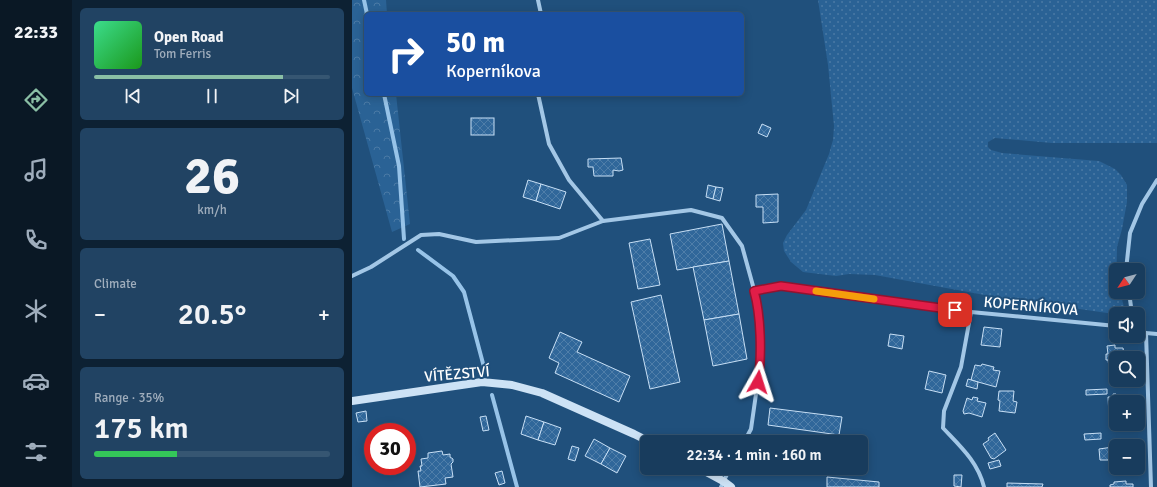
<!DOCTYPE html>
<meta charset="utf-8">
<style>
body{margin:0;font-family:Signika,sans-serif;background:#214363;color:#f1f3f6;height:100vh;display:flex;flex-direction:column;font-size:15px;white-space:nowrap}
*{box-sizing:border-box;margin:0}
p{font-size:13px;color:#9fadbc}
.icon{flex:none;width:22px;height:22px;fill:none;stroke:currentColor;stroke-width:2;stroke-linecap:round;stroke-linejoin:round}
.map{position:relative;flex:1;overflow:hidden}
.side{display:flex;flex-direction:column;gap:8px;padding:8px;background:#0d2133;width:280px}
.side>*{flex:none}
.banner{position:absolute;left:12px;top:12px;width:380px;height:84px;border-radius:6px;box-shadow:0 2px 10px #0003,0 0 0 1px #365672;background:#1a4fa0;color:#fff;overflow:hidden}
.needle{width:26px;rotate:234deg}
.controls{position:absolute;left:757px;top:263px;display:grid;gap:8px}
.controls a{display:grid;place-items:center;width:36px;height:36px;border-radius:6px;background:#183c5d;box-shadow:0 2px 10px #0003,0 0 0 1px #365672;font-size:20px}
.speed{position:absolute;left:12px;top:423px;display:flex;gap:8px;font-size:20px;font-weight:700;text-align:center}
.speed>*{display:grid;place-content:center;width:52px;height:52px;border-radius:50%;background:#183c5d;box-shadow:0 2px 10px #0003,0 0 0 1px #365672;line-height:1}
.speed .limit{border:6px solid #d22;background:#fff;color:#111}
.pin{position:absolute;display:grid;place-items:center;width:34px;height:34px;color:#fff;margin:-17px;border-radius:8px;box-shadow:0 2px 6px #0006}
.me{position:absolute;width:44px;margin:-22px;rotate:6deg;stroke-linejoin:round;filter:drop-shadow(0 0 3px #0008)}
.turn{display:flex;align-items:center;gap:14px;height:84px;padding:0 16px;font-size:18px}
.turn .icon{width:52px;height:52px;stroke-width:2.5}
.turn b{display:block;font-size:28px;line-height:34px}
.big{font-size:30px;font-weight:600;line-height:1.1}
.side .tile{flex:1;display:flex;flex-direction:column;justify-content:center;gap:6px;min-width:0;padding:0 14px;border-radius:6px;background:#214363}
.side .dial{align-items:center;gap:0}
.dial b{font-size:52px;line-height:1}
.song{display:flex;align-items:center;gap:12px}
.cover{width:48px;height:48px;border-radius:6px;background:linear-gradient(135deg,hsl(150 70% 55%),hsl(120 70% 35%))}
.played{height:4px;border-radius:2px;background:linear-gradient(90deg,#8abfa5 80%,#365672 80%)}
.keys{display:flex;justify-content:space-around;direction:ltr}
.heat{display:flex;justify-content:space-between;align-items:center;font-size:22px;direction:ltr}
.charge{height:6px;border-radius:3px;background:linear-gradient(90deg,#34c759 35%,#365672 0)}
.trip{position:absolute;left:288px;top:435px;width:228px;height:40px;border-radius:6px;background:#183c5d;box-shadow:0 2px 10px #0003,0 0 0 1px #365672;font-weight:600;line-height:40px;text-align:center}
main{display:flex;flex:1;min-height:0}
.menu{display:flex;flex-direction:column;width:72px;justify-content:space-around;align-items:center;background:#0a1825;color:#9fadbc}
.menu .icon{width:28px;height:28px}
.menu .on{color:#8abfa5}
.menu b{font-size:18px;color:#f1f3f6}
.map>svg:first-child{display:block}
.grass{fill:url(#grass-dots)}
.forest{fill:url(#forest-crowns)}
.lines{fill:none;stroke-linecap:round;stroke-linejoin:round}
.stream{stroke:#97c3e8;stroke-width:4}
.building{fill:url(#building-cross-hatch);stroke:#c7dff5}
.minor{stroke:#a3c7e6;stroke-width:4}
.secondary{stroke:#cde2f5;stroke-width:8}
.route-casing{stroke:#92132f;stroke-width:10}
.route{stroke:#e11d48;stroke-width:7}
.slow{stroke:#f59e0b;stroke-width:7}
.labels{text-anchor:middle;stroke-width:4;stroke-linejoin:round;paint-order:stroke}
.street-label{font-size:15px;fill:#fff;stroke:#20507c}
</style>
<main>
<nav class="menu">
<b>22:33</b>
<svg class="icon on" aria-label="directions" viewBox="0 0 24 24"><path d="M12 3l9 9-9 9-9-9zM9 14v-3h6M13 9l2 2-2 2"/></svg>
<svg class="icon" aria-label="music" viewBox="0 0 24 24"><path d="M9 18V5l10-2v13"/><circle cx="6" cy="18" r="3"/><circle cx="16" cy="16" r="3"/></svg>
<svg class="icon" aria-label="phone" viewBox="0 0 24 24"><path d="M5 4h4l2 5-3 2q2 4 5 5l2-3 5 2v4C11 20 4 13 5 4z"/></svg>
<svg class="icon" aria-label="climate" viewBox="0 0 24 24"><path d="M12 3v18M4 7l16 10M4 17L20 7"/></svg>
<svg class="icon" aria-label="car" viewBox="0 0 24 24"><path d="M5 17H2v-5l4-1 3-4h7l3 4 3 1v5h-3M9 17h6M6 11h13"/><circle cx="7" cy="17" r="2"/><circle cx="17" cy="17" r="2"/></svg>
<svg class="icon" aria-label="filters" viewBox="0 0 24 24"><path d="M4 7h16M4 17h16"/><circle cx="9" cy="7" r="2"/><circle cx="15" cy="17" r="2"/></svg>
</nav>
<section class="side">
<div class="tile">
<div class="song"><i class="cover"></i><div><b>Open Road</b><p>Tom Ferris</p></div></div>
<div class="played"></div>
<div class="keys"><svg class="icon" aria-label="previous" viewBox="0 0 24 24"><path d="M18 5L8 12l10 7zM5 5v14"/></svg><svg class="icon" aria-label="pause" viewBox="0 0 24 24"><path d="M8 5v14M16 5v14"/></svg><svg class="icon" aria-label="next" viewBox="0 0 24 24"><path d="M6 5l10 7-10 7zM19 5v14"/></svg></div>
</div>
<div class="tile dial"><b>26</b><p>km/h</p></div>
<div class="tile"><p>Climate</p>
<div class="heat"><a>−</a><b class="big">20.5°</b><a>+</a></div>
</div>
<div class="tile"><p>Range · 35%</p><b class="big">175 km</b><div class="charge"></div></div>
</section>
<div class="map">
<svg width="805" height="487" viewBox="0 0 805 487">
<defs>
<pattern id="grass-dots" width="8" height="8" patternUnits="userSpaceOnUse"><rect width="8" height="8" fill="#2a6295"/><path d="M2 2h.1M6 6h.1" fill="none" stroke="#4a7aa5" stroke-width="1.8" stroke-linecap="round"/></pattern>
<pattern id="forest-crowns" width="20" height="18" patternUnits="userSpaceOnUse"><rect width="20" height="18" fill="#2a6295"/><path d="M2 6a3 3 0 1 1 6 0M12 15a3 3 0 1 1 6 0" fill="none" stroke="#4a7aa5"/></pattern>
<pattern id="building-cross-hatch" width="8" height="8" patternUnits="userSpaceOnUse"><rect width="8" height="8" fill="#30679a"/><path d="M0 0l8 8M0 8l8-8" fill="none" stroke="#4f7ea9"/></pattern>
</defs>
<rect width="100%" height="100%" fill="#20507c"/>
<path class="grass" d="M466,0h339v143h-105l-57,-5 -7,4v5l3,3 11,3 97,8 16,8 6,6 6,10v17l-5,27 -5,18 -1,45h4l4,15 -4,6 -6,1 -124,-18 -115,-21 -26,-1 -13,2 -33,-4 -12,-10 -7,-11 -1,-8 4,-8 19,-25 23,-56 4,-14 1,-14 -6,-61z"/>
<path class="forest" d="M0,0h34l1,14h-21v80h30l14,130 -18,8 -40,-144z"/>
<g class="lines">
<g class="stream">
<path d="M12,0l3,14"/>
<path d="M32,94l15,72 5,73"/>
<path d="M66,250l35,26 11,16 21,79"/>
<path d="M140,395l25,92"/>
</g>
</g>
<g class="building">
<rect x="119" y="118" width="23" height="17"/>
<path d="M410,124l9,4 -4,9 -9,-4z"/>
<path d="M269,158l2,12 -4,1 -6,-1v6h-19l-1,-9h-5v-8z"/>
<path d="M176,180l13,4 -5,17 -13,-4z"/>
<path d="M189,184l25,8 -6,17 -24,-8z"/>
<path d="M356,185l8,2 -3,12 -7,-2z"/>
<path d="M364,187l7,1 -3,13 -7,-2z"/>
<path d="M426,194v28l-15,1v-16h-7v-12z"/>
<path d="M370,224l7,37 -52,9 -7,-36z"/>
<path d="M298,239l10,46 -22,4 -9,-46z"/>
<path d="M377,261l10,53 -35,6 -11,-53z"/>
<path d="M309,295l19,87 -30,7 -19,-87z"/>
<path d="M387,314l8,45 -34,7 -9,-46z"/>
<path d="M632,327l18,2 -2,18 -19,-2z"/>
<path d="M208,332l22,10 -5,10 53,24 -11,26 -64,-29 4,-10 -10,-5z"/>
<path d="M538,334l14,2 -2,13 -14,-3z"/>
<path d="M763,345v3h8l2,10h-9v8l-7,1 -1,-7h-2v-6h2l-1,-8z"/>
<path d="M630,364l12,3 -1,3 7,1 -4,16 -25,-7 4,-15 6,1z"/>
<path d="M577,371l17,4 -4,18 -17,-4z"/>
<path d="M616,379l10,3 -1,7 -11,-3z"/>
<path d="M755,389v5l-21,1v-5z"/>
<path d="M647,391h15l-1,10 4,1 -2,11 -16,-2 1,-10 -2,-1z"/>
<path d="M761,394h3l1,3 8,-1 1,6h-10v13l-5,1 -2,-1 -1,-18h5z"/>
<path d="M621,397l5,1 -1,3 9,2 -4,14 -13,-4 -5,1 -1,-3 4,-13 5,2z"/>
<path d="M418,408l72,9 -3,18 -71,-10z"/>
<path d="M14,411l1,10 -9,1 -2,-9z"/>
<path d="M134,416l3,14 -6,1 -3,-14z"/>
<path d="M174,416l18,6 -6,18 -17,-6z"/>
<path d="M192,422l17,6 -6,17 -17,-5z"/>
<path d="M643,433l11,17 -12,9 -3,-1 -8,-14 6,-4 -1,-2z"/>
<path d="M749,433v6l-16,1 -1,-6z"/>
<path d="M242,439l16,9 -9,16 -16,-8z"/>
<path d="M763,440h8l1,3h5v3h-13v15l-1,-1h-15l-1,-11 14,-2 -1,-3h3z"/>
<path d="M220,446l7,2 -4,13 -7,-2z"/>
<path d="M258,448l16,8 -9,17 -16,-9z"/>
<path d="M90,451l1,4 7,-1v3l3,2v3l-2,2 2,13 -8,1 1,6 -26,3 -2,-16h3l-1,-5h2l-1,-7 7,-1v-5z"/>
<path d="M647,460l2,6 -11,3 -2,-6z"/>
<path d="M410,468h27v6l-28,-3z"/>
<path d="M150,471l3,12 -6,2 -4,-12z"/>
<path d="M602,475h8l-1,12 -7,-1z"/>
<path d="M475,477l52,5v5h-52z"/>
<path d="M774,481v3h7v3h-23v-2l4,-1v-2z"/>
<path d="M655,483l36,1 -1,3h-35z"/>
</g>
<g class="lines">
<g class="minor">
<path d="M186,0l3,14"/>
<path d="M186,94l11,50 20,36 34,41"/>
<path d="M774,270l4,-37 12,-29 15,-24"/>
<path d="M0,276l19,-9 50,-32 18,-1 37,8 83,-4 44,-17 88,-11 31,8 20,28 16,58 2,62 -9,63 -7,13"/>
<path d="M402,291l27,-5 190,26 145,14"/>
<path d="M777,292l3,22"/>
<path d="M619,312l-10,55 -17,44 -1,17c17,18 35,34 41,59"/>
<path d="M786,329l8,4 11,1"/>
<path d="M794,333l5,154"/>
<path d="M369,487l9,-19"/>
</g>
<g class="secondary">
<path d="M0,401l130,-19 30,3 30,8 92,41 16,8"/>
<path d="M347,468l24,13 8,6"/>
</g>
</g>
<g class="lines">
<g class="route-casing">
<path id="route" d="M406,382c4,-26 3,-67 -4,-91l27,-5 174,24"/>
</g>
<use href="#route" class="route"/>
<path class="slow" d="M464,291l58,8"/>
</g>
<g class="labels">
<g class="street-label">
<text transform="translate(679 306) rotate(5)" y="5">KOPERNÍKOVA</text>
<text transform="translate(105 374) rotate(-5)" y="5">VÍTĚZSTVÍ</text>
</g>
</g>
</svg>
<div class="controls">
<a><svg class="needle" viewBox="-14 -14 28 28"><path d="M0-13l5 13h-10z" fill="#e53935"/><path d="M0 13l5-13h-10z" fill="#9fadbc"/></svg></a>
<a><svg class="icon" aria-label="sound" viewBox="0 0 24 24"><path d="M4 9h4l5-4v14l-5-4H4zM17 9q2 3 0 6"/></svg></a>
<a><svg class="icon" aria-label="search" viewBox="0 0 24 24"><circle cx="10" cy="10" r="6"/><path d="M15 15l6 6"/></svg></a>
<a>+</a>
<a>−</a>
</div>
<div class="speed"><div class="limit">30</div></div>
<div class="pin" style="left:603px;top:310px;background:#d93025"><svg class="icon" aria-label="arrive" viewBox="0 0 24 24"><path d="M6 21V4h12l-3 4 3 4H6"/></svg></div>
<svg class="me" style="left:406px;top:382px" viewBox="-20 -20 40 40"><path d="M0-17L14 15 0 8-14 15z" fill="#e11d48" stroke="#fff" stroke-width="4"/></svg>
<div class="trip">22:34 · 1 min · 160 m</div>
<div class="banner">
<div class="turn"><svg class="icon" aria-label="right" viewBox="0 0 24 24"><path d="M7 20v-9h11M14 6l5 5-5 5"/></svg><div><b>50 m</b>Koperníkova</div></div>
</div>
</div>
</main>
